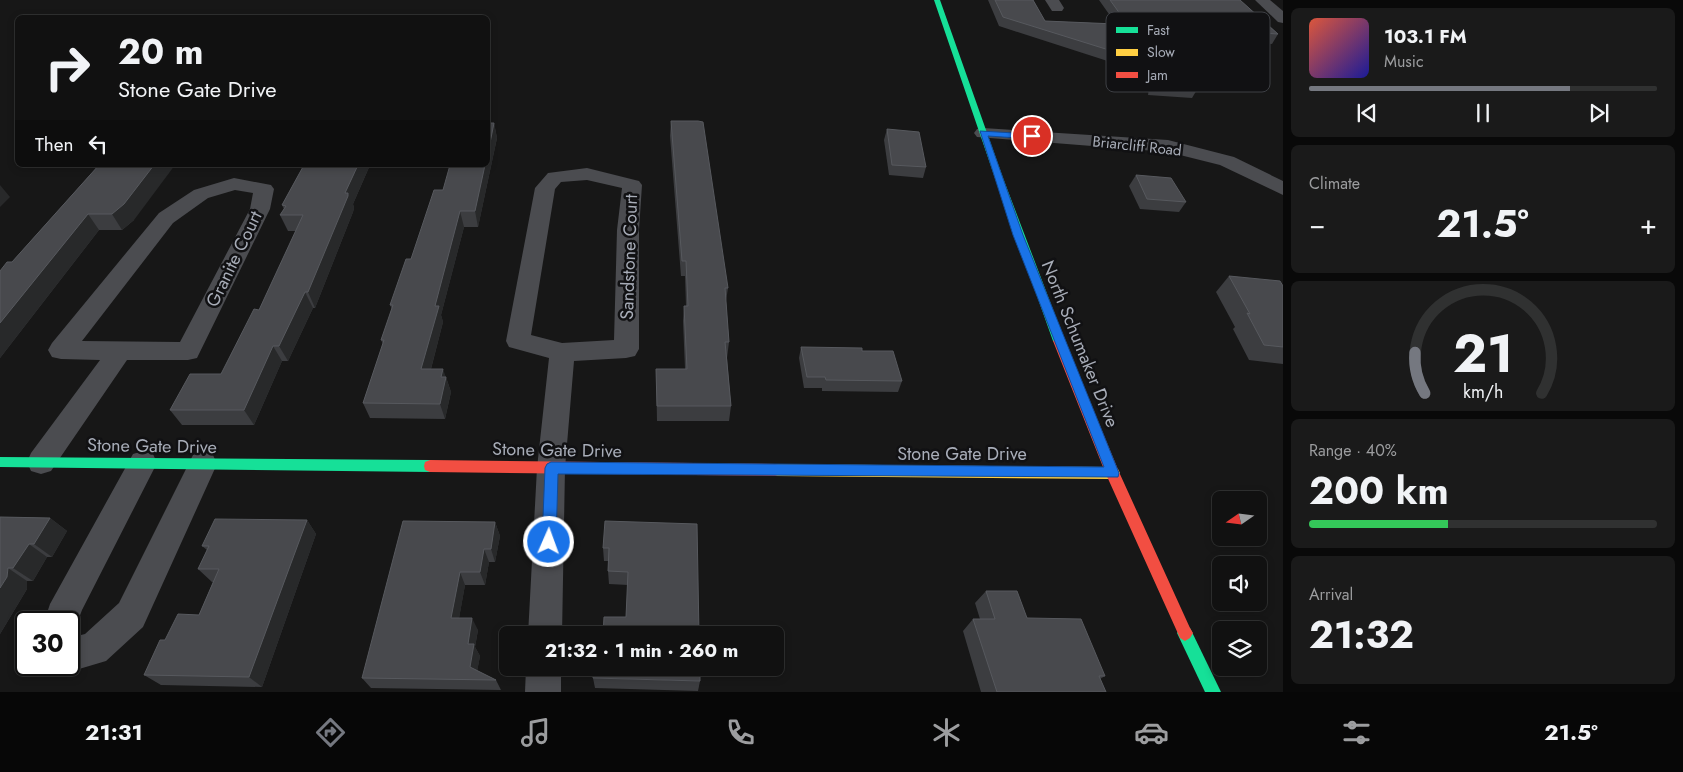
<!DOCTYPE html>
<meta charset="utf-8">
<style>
body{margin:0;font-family:Jost,sans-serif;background:#1a1a1a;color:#f1f3f6;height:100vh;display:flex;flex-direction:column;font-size:19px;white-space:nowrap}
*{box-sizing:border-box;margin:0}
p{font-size:16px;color:#9c9d9f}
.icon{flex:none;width:28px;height:28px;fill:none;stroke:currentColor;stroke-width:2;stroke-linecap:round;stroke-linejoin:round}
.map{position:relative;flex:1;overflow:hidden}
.side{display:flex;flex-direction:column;gap:8px;padding:8px;background:#090909;width:400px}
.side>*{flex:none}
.guide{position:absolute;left:15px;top:15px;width:475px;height:152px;border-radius:8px;box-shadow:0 2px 8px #0003,0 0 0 1px #303131;background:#111;color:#f1f3f6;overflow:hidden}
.needle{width:32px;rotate:256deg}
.fabs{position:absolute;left:1212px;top:491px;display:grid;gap:10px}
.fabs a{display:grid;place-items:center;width:55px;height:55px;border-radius:8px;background:#111;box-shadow:0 2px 8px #0003,0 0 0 1px #303131;font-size:25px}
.speed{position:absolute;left:15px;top:611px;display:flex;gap:10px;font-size:25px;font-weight:700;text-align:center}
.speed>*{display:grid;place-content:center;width:65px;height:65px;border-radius:50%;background:#111;box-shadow:0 2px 8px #0003,0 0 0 1px #303131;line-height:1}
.speed .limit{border:2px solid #111;border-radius:8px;background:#fff;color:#111}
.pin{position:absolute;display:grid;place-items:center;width:42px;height:42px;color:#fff;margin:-21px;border:2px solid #fff;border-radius:50%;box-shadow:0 1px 5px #0007}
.me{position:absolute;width:55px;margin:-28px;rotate:2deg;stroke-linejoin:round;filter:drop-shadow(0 0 4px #0008)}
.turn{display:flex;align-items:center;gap:18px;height:105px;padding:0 20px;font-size:22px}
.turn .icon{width:65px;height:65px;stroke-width:2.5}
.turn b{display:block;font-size:35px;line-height:42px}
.then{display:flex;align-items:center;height:48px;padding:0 20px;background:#0003;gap:10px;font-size:19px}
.big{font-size:38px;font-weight:700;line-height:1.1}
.side .widget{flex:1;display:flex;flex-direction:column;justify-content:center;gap:8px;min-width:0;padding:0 18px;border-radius:8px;background:#1a1a1a}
.side .dial{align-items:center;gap:0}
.dial svg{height:130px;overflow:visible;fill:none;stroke:#303131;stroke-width:7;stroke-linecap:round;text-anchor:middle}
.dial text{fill:#f1f3f6;stroke:none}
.song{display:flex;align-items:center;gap:15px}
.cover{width:60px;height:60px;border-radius:8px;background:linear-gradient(135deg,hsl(10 70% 55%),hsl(240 70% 35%))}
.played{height:5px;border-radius:2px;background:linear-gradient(90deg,#757880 75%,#303131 75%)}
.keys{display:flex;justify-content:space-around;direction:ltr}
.heat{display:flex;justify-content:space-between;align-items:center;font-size:28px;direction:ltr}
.charge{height:8px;border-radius:4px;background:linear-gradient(90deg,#34c759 40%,#303131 0)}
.trip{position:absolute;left:499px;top:626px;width:285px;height:50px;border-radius:8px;background:#111;box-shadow:0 2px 8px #0003,0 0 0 1px #303131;font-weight:700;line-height:50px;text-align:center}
.dock{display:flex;height:80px;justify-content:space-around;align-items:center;background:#070707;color:#9c9d9f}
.dock .icon{width:35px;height:35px}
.dock .selected{color:#757880}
.dock b{font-size:22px;color:#f1f3f6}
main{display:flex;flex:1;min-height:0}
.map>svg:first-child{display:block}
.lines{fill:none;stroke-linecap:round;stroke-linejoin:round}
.street{fill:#4b4c50;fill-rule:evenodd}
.fast{fill:#16e098;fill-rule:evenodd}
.slow{fill:#ffcf43;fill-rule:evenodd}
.jam{fill:#f24e42;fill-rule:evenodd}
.wall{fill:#3c3d40}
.shaded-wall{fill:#28292a}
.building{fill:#48494d;stroke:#57595e}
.route{fill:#1a73e8;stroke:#114b97}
.labels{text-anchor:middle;stroke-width:5;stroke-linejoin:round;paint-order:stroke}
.far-street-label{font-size:15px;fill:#a8adb8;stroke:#111113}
.street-label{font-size:18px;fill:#a8adb8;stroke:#111113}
.key{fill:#111113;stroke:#3e4045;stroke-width:1}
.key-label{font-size:14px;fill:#a8adb8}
</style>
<main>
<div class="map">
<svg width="1283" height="692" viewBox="0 0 1283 692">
<rect width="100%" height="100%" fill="#171717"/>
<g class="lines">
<g class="street">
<path d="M1045,0h14l5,8 -2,3h-10z"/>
<path d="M1255,0h15l13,11v12l-5,-1z"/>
<path d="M983,128l185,12 66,17 49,24v14l-63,-30 -52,-13 -191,-15 -3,-4 3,-4z"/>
<path d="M587,168l52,13 3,4 -3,45v119l-4,7 -9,2 -52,3 -9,107 -3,167h-34l9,-167 12,-110 -40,-11 -3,-6 29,-153 13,-15zM587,180l35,8 -5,42 -3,110 -52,3 -31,-8 24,-146 6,-7z"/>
<path d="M234,178l37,7 3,4 -4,20 -73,149 -9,2h-61l-76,111 -10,3 -10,-3 -4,-9 4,-9 69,-93 -39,-1 -9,-2 -4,-7 4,-7 107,-130 35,-23zM235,190l18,3 -3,16 -70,133 -98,-1 91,-118 35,-25z"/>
<path d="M143,451l10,3 4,9 -75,147 -9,24 -4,2v-14h-25l6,-18 83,-150z"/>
<path d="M203,452l10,3 4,9 -74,163 -37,34 -37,11 -12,-5 -1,-2h13v-27l16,-4 34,-31 74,-148z"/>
<path d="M526,668h35v24h-36z"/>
</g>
<g class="fast">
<path d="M934,0h6l63,178 62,163 -2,3 -4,1 -6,-4 -58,-163z"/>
<path d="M0,457l430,3 5,2 1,4 -1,4 -5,2 -430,-5z"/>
<path d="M1185,625l5,3 31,64h-16l-28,-59 3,-5z"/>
</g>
<path class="slow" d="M775,464l338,3 5,2 2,4 -2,4 -5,2 -338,-3 -5,-2 -2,-4 2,-4z"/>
<g class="jam">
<path d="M1059,337l6,4 54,131 71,156 3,5 -3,5 -5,3 -5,-3 -75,-166 -52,-131z"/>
<path d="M430,460l345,4 5,2 2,4 -2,4 -5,2 -345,-4 -5,-2 -1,-4 1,-4z"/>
</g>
</g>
<g class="wall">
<path d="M988,0h45l12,21 71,3 -17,-24h141l38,34 -6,10 -116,-8 42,52 -6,10 -44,-3 3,-20 -152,-49z"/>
<path d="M671,121l57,167 -2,13 3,41 -2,16 4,48 -2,15h-72l-1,-52h29l-2,-48 1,-15h2l-1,-30h-4l-11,-140z"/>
<path d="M494,123l3,15 -19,89h-14l-23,88 2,7 -12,47 15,8 5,15 -6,27 -75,-1 -7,-15 20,-59 -2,-4 11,-31 -2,-4 21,-46 32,-69z"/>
<path d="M887,129l39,38 -3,11 -34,-3 -5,-35z"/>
<path d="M99,165l35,55 -12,10h-23l-99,128v-87l12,-9z"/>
<path d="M304,165h66l-17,39 1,4 -1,4 -38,96h-2l-25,53h-6l-28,64h-72l-12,-15 51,-36 38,-64 37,-79h-8l-8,-16 4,-6 -2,-4z"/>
<path d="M1136,175l50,27 -7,10 -39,-3 -11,-23z"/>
<path d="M1229,276l54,10v78l-34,-4 -16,-31 2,-2 -19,-35z"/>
<path d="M801,347l61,4 40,30 -4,11 -76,-1v-3h-18l-5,-30z"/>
<path d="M0,517l50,1 17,13 -15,26h-5l-14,24h-6v8l-27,45z"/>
<path d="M307,520l9,14 -54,153 -101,-2 -17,-10 21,-35 34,-25 14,-33h-1l-14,-13 9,-19 -5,-4z"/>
<path d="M495,522l5,14 -5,26h-6l-4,23h-20l-6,33 19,12 -3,17 5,9 -3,15 19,9 5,10 -130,-2 -9,-10z"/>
<path d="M697,524l-71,93 2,-32 -19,-1 -1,-13 1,-10h-5l-1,-13z"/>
<path d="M986,591l41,27 78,58 -5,3 6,13h-125l-18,-61 10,-12h7l-5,-16z"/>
<path d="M593,678l107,3 -2,10 -103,-3z"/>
</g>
<g class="shaded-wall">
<path d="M494,123l3,15 -19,89 -3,-16 10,-46h3v-12z"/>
<path d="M154,165h21l-41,55 -12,10 -10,-16z"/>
<path d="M358,165h12l-17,39 1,4 -1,4 -38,96 -7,-16 37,-99z"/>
<path d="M0,185l10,12 -10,10z"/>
<path d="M460,211l4,16 -23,88 2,7 -16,62 -6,-15 14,-63z"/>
<path d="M88,214l11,16 -99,128v-35z"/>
<path d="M305,292l8,16 -25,53 -9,-15z"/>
<path d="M273,346l9,15 -28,64 -10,-15z"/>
<path d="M443,369l8,23 -6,27 -5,-15 1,-27z"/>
<path d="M50,518l17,13 -15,26 -18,-13z"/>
<path d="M307,520l9,14 -54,153 -13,-10z"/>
<path d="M495,522l5,14 -5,26 -4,-13z"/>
<path d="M29,544l18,13 -14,24 -20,-13z"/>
<path d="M484,549l5,13 -4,23 -5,-13z"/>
<path d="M8,568l19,13v8l-27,45v-46z"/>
<path d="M460,572l5,13 -8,45 -6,-12z"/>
<path d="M472,618l6,12 -3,17 5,9 -4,22 -6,-11 -2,-23z"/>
</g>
<g class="building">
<path d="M995,0h38l12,21 94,4h-11l-18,-25h130l38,34 -130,-8 50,62 -45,-3 4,-20 -154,-48z"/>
<path d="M671,121h27l5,1 25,166h-3l4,54h-4l6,64h-74l-1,-37h31l-3,-63h4l-2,-45h-4z"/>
<path d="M488,123h6l-6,30z"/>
<path d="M887,129l32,3 7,35 -34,-2z"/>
<path d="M99,165h55l-30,39 -12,10h-24l-88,109v-52l7,-9h5z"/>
<path d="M304,165h54l-13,28h3v3l-40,96h-3l-26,54h-6l-29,64h-74l20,-36h31l33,-65 5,1 44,-95h-23l6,-9 -4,-1z"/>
<path d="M450,165h35l-10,46h-15l-25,95h4l-18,63h22l-2,8h5l-6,27 -77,-1 21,-63h-3l12,-35h-3l16,-46h5l23,-69h9z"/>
<path d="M1136,175l35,3 15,24 -39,-3z"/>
<path d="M1229,276l51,5 3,5v61l-19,-2 -17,-32 3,1z"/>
<path d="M801,347l61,1v3h31l9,30 -76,-1 -1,-3h-18z"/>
<path d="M0,517l50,1 -16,26h-5l-16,24h-5l-1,9 -7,11z"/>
<path d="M215,519l92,1 -58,157 -105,-2 16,-35h5l13,-26 21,1 20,-46h-21l11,-23h-7z"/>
<path d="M403,521l92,1 -4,27h-7l-4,23h-20l-9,46h21l-4,26h6l-4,23 26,13 -134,-2z"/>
<path d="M605,521l92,3 2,111h-96l1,-18h22l2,-45 -20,-1 1,-23h-6z"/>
<path d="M986,591h31l10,27 54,1 24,57h-6l7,16h-109l-24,-73h22z"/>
<path d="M594,668h106v13l-107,-3z"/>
</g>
<path class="route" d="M980,131l52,3 5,2 -5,3 -44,-3 35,99 96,238 -1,4 -560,-3 -2,68 -2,5 -5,2 -5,-2 -2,-5 3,-74 2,-4 4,-2 553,5 -91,-232z"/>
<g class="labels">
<g class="far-street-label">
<text transform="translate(1137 146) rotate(6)" y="5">Briarcliff Road</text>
</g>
<g class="street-label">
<text transform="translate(629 257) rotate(-88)" y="6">Sandstone Court</text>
<text transform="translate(234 259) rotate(-64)" y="6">Granite Court</text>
<text transform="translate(1080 344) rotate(68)" y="6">North Schumaker Drive</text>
<text transform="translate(152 446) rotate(1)" y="6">Stone Gate Drive</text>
<text transform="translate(557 450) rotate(1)" y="6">Stone Gate Drive</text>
<text x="962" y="460">Stone Gate Drive</text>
</g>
</g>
<rect x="1106" y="12" width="164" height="80" rx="8" class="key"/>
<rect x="1116" y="27" width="22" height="6" fill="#16e098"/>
<rect x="1116" y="49" width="22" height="7" fill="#ffcf43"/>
<rect x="1116" y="72" width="22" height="6" fill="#f24e42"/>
<g class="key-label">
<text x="1147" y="35">Fast</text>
<text x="1147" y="57">Slow</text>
<text x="1147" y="80">Jam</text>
</g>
</svg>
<div class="fabs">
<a><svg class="needle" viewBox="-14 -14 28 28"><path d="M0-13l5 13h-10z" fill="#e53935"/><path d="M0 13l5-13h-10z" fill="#9c9d9f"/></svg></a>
<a><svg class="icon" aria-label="sound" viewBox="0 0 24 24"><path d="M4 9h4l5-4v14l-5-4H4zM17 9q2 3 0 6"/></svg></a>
<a><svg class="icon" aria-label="layers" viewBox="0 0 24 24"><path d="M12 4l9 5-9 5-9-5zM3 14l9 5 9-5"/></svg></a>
</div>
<div class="speed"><div class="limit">30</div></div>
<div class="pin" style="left:1032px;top:136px;background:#d93025"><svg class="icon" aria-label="arrive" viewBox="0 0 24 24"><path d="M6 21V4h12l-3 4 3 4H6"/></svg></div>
<svg class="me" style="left:549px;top:542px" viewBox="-20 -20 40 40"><circle r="17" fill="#1a73e8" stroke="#fff" stroke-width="3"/><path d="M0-11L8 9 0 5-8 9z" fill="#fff"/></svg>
<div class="trip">21:32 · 1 min · 260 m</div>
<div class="guide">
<div class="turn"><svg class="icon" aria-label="right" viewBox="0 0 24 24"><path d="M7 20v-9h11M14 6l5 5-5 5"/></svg><div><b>20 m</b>Stone Gate Drive</div></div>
<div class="then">Then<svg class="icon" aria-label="left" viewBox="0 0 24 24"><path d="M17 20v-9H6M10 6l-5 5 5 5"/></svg></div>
</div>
</div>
<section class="side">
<div class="widget">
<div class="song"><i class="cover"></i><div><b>103.1 FM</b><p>Music</p></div></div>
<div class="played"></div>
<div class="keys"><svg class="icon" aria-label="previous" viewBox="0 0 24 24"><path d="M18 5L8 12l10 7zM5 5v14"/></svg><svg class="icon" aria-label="pause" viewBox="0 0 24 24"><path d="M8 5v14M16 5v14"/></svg><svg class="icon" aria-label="next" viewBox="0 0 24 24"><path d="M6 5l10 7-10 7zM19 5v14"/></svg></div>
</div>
<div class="widget"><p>Climate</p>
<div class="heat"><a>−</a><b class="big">21.5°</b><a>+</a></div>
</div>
<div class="widget dial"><svg viewBox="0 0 100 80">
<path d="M14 69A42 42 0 1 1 86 69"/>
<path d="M14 69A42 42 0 0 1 8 44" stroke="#757880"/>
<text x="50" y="56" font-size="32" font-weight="700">21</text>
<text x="50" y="72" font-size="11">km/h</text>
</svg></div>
<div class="widget"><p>Range · 40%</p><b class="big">200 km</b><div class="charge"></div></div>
<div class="widget"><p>Arrival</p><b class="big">21:32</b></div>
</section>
</main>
<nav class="dock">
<b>21:31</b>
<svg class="icon selected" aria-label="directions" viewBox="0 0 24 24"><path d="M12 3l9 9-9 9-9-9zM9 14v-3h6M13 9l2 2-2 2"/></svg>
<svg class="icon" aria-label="music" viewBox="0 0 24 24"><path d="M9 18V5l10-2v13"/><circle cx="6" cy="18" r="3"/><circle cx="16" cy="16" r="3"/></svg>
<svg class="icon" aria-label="phone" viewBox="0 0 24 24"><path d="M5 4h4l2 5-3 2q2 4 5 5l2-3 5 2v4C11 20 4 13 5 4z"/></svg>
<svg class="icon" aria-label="climate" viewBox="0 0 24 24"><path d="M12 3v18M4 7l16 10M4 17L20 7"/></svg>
<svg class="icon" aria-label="car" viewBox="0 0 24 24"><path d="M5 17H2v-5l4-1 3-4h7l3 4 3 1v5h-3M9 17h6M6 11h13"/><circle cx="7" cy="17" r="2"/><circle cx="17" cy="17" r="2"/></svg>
<svg class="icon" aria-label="filters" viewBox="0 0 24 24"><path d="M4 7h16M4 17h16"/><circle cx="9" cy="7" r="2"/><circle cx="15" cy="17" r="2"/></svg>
<b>21.5°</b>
</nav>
